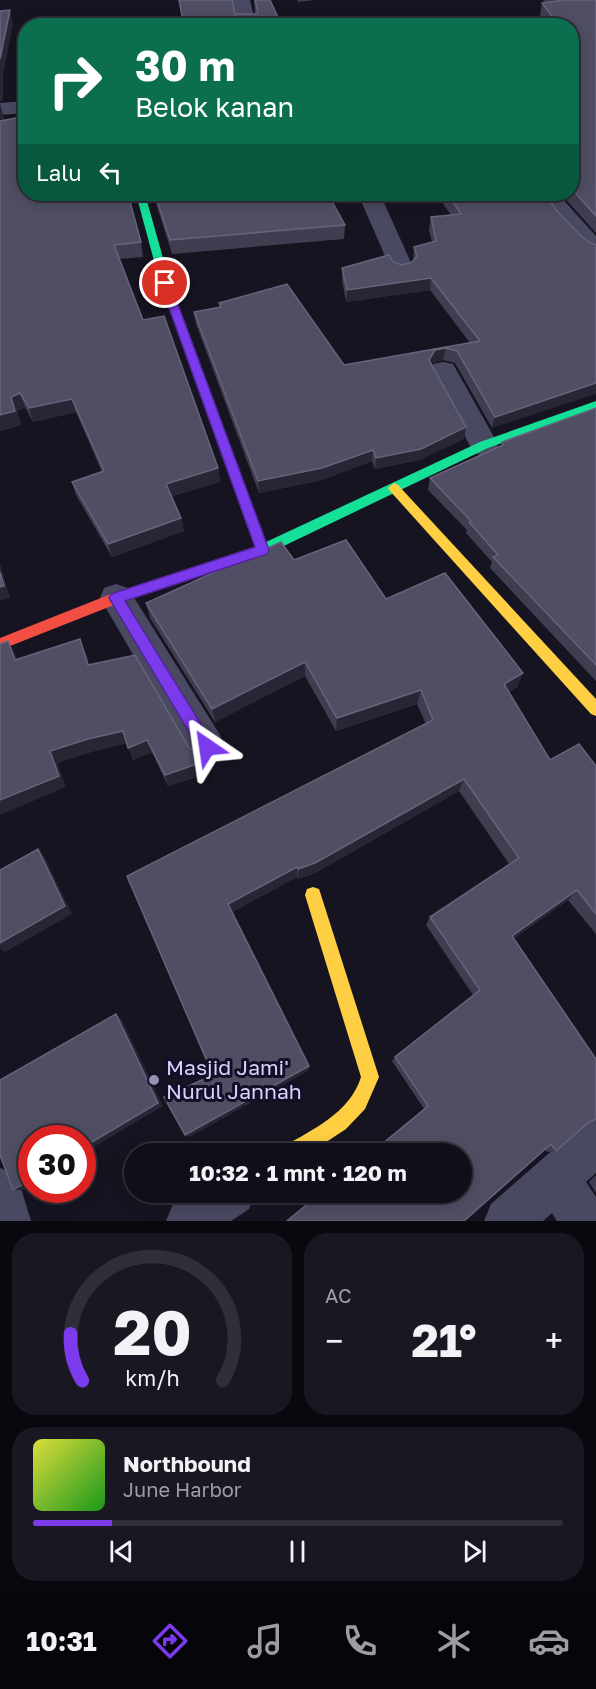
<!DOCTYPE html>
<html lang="id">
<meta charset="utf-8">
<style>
body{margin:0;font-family:"Golos Text",sans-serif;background:#191822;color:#f1f3f6;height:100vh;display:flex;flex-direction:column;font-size:22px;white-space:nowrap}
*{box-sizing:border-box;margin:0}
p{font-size:20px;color:#9c9ca2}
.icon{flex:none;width:33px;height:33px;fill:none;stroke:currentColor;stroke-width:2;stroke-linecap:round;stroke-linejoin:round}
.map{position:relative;height:1221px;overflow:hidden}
.side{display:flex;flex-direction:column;gap:12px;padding:12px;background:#09080e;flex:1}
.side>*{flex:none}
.guide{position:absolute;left:18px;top:18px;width:561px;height:183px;border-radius:24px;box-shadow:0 3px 15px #0003,0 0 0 2px #302f38;background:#0b6e4f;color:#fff;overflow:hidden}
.speed{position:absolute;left:18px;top:1125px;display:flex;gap:12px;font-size:30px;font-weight:700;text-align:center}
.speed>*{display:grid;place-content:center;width:78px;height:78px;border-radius:50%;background:#100f19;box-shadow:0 3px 15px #0003,0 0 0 2px #302f38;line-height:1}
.speed .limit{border:9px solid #d22;background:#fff;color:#111}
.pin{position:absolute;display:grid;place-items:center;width:51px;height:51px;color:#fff;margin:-26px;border:3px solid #fff;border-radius:50%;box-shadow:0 2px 6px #0007}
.me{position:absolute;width:66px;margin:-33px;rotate:328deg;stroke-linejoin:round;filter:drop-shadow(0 0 4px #0008)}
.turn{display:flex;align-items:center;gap:21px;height:126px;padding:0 18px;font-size:27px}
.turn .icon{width:78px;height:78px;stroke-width:2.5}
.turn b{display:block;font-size:42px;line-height:51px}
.then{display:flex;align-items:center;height:57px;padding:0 18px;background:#0003;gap:12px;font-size:22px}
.big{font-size:45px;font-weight:700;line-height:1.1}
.side .card{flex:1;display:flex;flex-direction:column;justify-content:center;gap:9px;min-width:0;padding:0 21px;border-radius:24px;background:#191822}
.side .dial{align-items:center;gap:0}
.dial svg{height:156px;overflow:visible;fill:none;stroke:#302f38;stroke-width:7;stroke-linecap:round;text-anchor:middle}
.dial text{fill:#f1f3f6;stroke:none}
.song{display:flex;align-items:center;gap:18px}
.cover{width:72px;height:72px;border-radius:9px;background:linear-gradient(135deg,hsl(60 70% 55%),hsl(120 70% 35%))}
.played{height:6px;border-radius:3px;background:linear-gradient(90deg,#7c3aed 15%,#302f38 15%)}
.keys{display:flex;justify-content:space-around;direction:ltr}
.heat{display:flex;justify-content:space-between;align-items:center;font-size:33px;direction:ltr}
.side .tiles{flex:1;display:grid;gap:12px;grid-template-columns:1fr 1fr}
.card:last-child{grid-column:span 2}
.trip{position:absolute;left:124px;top:1143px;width:348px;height:60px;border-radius:30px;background:#100f19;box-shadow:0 3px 15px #0003,0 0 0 2px #302f38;font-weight:700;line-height:60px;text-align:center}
.menu{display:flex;height:96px;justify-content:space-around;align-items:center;background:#06060a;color:#9c9ca2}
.menu .icon{width:42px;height:42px}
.menu .on{color:#7c3aed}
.menu b{font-size:27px;color:#f1f3f6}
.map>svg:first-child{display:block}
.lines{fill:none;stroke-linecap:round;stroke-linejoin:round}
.street{fill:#4a4962;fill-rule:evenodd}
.fast{fill:#16e098;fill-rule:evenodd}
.slow{fill:#ffcf43;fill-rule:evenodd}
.jam{fill:#f24e42;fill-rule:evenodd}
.wall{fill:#403d50}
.shaded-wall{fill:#282635}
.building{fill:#504e63;stroke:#66637b;stroke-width:1.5}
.route{fill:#7c3aed;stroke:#51269a;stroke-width:1.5}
.poi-dot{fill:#9591b1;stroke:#130f26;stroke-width:2}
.labels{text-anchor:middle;stroke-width:6;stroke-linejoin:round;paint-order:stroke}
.near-poi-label{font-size:21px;fill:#d9d4ff;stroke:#130f26;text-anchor:start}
</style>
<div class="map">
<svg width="596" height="1221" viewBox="0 0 596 1221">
<rect width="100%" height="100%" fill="#161421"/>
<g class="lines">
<g class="street">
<path d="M232,0h18l6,26h-19z"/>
<path d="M26,101v12l-26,2v-12z"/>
<path d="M358,194h22l33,73 -3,5 -9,3 -9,-3z"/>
<path d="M536,194h22l38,42v21c-21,-5 -48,-45 -60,-63z"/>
<path d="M443,362l10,2 41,73 4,8 -4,8 -10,3 -10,-3 -45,-82 4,-7z"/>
<path d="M116,584l12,4 92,147 5,12 -5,12 -13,5 -13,-5 -94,-161 4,-10z"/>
<path d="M596,1119v54l-10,9 10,15v24h-39l-5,-8 -9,8h-59l7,-17 89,-78z"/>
<path d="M0,1168l17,7 14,46h-31z"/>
<path d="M190,1192h65l-6,17 -18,12h-65l7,-17z"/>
</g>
<path class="fast" d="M136,194h9l25,89 96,259 214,-100 116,-41v8l-108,39 -221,106 -110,36 -5,-1 -2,-4 2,-4 103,-34 -95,-264z"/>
<g class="slow">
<path d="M394,483l4,2 198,214v17l-5,-2 -201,-223 -2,-3z"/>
<path d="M313,887l6,2 2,6 58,182 -14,32 -19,20 -38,25h-27l2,-7c30,-18 67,-34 78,-70l-56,-182 2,-6z"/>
</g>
<path class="jam" d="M157,580l5,1 2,4 -2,4 -43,14 -119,47v-12l111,-44z"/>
</g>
<g class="wall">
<path d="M179,0l56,14h20l-1,-14h16l12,26h-99z"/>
<path d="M297,0h18l-17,2z"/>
<path d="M543,0h53v233l-35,-39h11v-168h-25v-2l-7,-9 2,-12h4z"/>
<path d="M0,104l4,16 137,122 2,15 -24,2 24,61 75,148 2,14 -48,14 9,22 3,13 -72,26 -36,-62 -4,-13 30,-10 -26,-60 -43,10 -8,-15 -8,4 4,14 -21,6z"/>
<path d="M153,194h175l17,31 -1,14 -172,15z"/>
<path d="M436,194h109l11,16 -64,218 -37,-65 -12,-3 -10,2 -2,2 33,75 -45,21 -44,9 -3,-8 -50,19 -63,13 -63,-169 -2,-12 25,-5v-4l125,62 126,-22 -40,-53 -84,12 -4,-22v-12l51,-6 9,3 11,-4 1,-14 18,-5 -3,-12 2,-13 20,-2z"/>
<path d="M596,408v273l-106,-113 2,-6 -26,-29 1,-3 -39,-40 2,-12 71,-32 1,-4z"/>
<path d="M294,560l92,39 137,74 -6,14 -8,5 41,68 46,6v168l-28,-34 -55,39 76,183 -33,29 -9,1 -2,-2 -81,71h-178l35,-29h141v-38h-93l55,-45 -32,-48 3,-4 78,-62 -47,-70 4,-8 79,-53 -50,-73 -144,82 -17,6 -1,-2 -65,35 77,154v4l-120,67 24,-62 -86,-199 299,-152 -9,-20 -81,27 -31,-55 -90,46 -65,-104 -4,-15z"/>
<path d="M8,641l9,18 69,-5 3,11 114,110 -35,11 -16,-34 -19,8 -6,-17 -33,8 -37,12 9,24z"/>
<path d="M596,1175v18l-7,-11z"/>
</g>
<g class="shaded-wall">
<path d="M10,10l3,14 -10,52v24l-3,2v-43z"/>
<path d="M0,104l4,13v18l-4,-13z"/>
<path d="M431,278l-1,12 -84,12 1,-12z"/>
<path d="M446,348l-3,12 -10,2 -6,10 2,-12 6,-10z"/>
<path d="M596,383v11l-104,34 3,-11z"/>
<path d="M20,393l5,14 -8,4 4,14 -21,6v-16l11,-18z"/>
<path d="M72,399l4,13 -43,10 -4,-14z"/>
<path d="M466,427l-2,12 -45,21 -44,9 1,-11z"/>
<path d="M373,450l-1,11 -50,19 -63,13 -1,-12z"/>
<path d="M218,468l2,14 -51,15 -3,-13z"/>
<path d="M181,518l3,13 -72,26 -4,-13z"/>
<path d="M0,563l10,35 -10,3z"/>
<path d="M80,639l6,15 7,25 -5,-14z"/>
<path d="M8,641l7,14 8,19 -8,-14z"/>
<path d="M305,662v14l-90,46 -3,-13z"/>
<path d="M523,673l-6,14 -19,11 6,-14z"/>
<path d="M421,690l-4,14 -81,27 1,-13z"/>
<path d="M123,731l5,12 -34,8 -37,12 9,24 -66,28v-15l50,-49 38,-12z"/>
<path d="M147,740l5,12 -19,8 -5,-12z"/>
<path d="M200,763l3,12 -35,11 -3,-11z"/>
<path d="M464,779l-5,12 -144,82 -17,6v-10z"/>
<path d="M38,849l7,9 27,56 -67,38 -5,-4v-5z"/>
<path d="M297,867v10l-67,36 -2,-9z"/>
<path d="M577,890l-9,10 -63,44 7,-8z"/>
<path d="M116,1014l6,6 41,86 -81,48v-6z"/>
<path d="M309,1066v4l-120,67 -4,-2z"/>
<path d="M32,1179v6l-8,5h-11z"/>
</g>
<g class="building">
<path d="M179,0h53l3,14h20l3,-2 -3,-12h15l12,26h-98z"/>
<path d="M558,0h38v216l-24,-27v-163h-17l-6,-9 3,-1 -10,-13 17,-2z"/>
<path d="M10,10l-10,49v-48z"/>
<path d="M26,116v78h102l13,48 -27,3 29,75 21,-4 54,152 -52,16 15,34 -73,26 -36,-62 32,-11 -32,-72 -43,9 -9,-15 -9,4 4,14 -15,4v-294z"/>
<path d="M155,194h173l17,31 -175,15z"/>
<path d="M447,194h98l11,16 26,27 9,6 5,2v138l-101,34 -38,-66 -11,-3 -11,2 -6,10 37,67 -45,22 -45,9 -3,-8 -51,18 -64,13 -64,-169 27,-5 -2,-4 68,-19 57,81 136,-24 -49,-63 -84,12 -5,-22 47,-13 4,7 9,3 10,-3 5,-6 -3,-9 22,-6 -5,-24 30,-3z"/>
<path d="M596,408v257l-103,-108 5,-2 -29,-33 2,-1 -41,-43 73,-33 -1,-3z"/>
<path d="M346,540l40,59 59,-26 78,100 -19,11 46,76 29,-16 17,22v148l-19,-24 -65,46 84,123v60l-7,3 -33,29 -5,-7 -87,77h-177l35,-29h140v-38h-92l58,-48 -33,-49 85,-67 -50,-73 89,-59 -55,-79 -149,84 -17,6 -1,-2 -69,37 81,162 -124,69 -21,-38 49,-22 -86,-199 306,-156 -12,-30 -84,28 -32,-56 -93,47 -66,-106 135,-61 13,18z"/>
<path d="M0,572l4,14 -4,1z"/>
<path d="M80,639l8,26 47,-10 54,93 7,3 4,12 -35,12 -18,-35 -19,8 -5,-17 -35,8 -38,12 9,25 -59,24v-156l8,-3 7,19z"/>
<path d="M38,849l27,57 -65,37v-73z"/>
<path d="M116,1014l42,89 -76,45v-10h-50v41l-19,11 -13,-35v-75z"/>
</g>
<path class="route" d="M165,280l5,3 99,267 -2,4 -142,47 87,141 2,5 -2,5 -5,2 -6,-2 -92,-154 2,-4 144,-47 -95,-264z"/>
<circle class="poi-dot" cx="154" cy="1080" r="6"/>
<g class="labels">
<g class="near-poi-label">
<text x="166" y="1075">Masjid Jami'<tspan x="166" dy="24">Nurul Jannah</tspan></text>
</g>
</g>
</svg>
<div class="speed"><div class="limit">30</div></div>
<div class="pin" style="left:165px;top:283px;background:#d93025"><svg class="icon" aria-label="arrive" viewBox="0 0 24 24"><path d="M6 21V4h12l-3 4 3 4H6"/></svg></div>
<svg class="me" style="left:207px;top:747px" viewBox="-20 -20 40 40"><path d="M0-17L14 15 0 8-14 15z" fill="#7c3aed" stroke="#fff" stroke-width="4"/></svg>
<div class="trip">10:32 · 1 mnt · 120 m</div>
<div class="guide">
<div class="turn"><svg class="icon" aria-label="right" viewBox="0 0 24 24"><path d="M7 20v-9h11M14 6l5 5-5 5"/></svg><div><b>30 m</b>Belok kanan</div></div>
<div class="then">Lalu<svg class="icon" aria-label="left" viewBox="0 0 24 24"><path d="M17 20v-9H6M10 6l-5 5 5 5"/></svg></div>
</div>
</div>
<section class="side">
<div class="tiles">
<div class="card dial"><svg viewBox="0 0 100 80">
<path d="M14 69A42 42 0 1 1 86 69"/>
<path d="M14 69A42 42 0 0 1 8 45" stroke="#7c3aed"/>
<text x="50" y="56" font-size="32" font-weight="700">20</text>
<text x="50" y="72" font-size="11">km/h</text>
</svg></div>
<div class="card"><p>AC</p>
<div class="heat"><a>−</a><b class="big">21°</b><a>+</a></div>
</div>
<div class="card">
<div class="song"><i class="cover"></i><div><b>Northbound</b><p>June Harbor</p></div></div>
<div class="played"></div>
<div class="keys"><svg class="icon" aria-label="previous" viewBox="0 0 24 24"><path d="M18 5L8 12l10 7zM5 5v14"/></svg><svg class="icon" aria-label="pause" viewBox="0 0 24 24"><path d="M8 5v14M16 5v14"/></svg><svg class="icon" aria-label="next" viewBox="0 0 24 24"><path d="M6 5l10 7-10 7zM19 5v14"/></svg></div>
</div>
</div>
</section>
<nav class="menu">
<b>10:31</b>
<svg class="icon on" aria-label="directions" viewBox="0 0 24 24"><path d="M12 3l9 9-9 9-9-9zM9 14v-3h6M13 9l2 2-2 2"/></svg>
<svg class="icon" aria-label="music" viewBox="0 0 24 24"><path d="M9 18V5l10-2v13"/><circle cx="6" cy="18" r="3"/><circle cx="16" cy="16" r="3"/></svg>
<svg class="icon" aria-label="phone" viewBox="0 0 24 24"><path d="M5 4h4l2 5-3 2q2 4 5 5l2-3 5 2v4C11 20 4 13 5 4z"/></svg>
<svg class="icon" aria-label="climate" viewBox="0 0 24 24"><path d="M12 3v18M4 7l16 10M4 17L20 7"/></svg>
<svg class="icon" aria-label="car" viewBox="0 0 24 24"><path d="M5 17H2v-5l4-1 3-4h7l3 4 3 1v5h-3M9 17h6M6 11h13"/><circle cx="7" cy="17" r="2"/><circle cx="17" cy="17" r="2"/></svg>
</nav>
